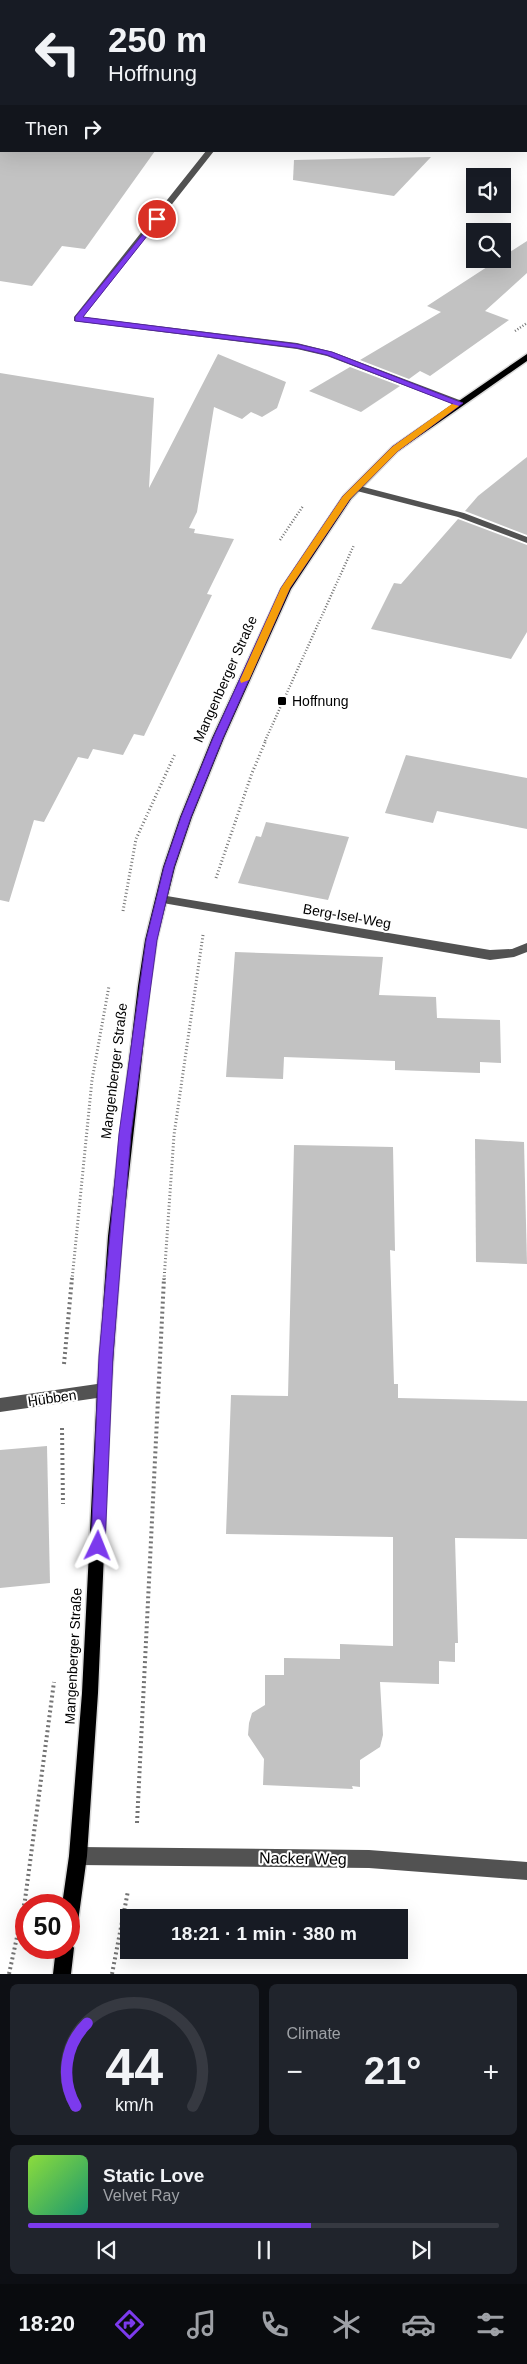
<!DOCTYPE html>
<meta charset="utf-8">
<style>
body{margin:0;font-family:Arial,sans-serif;background:#20242c;color:#f1f3f6;height:100vh;display:flex;flex-direction:column;font-size:19px;white-space:nowrap}
*{box-sizing:border-box;margin:0}
p{font-size:16px;color:#9ea1a6}
.icon{flex:none;width:28px;height:28px;fill:none;stroke:currentColor;stroke-width:2;stroke-linecap:round;stroke-linejoin:round}
.map{position:relative;height:1974px;overflow:hidden}
.drawer{display:flex;flex-direction:column;gap:10px;padding:10px;background:#0d0f14;flex:1}
.drawer>*{flex:none}
.guide{position:absolute;left:0px;top:0px;width:528px;height:152px;box-shadow:0 5px 20px #0002;background:#171b24;color:#f1f3f6;overflow:hidden}
.controls{position:absolute;left:466px;top:168px;display:grid;gap:10px}
.controls a{display:grid;place-items:center;width:45px;height:45px;border-radius:0px;background:#171b24;box-shadow:0 5px 20px #0002;font-size:25px}
.speed{position:absolute;left:15px;top:1894px;display:flex;gap:10px;font-size:25px;font-weight:700;text-align:center}
.speed>*{display:grid;place-content:center;width:65px;height:65px;border-radius:50%;background:#171b24;box-shadow:0 5px 20px #0002;line-height:1}
.speed .limit{border:8px solid #d22;background:#fff;color:#111}
.pin{position:absolute;display:grid;place-items:center;width:42px;height:42px;color:#fff;margin:-21px;border:2px solid #fff;border-radius:50%;box-shadow:0 1px 5px #0007}
.me{position:absolute;width:55px;margin:-28px;rotate:2deg;stroke-linejoin:round;filter:drop-shadow(0 0 4px #0008)}
.turn{display:flex;align-items:center;gap:18px;height:105px;padding:0 25px;font-size:22px}
.turn .icon{width:65px;height:65px;stroke-width:2.5}
.turn b{display:block;font-size:35px;line-height:42px}
.then{display:flex;align-items:center;height:48px;padding:0 25px;background:#0003;gap:10px;font-size:19px}
.big{font-size:38px;font-weight:600;line-height:1.1}
.drawer .card{flex:1;display:flex;flex-direction:column;justify-content:center;gap:8px;min-width:0;padding:0 18px;border-radius:8px;background:#20242c}
.drawer .dial{align-items:center;gap:0}
.dial svg{height:130px;overflow:visible;fill:none;stroke:#363941;stroke-width:7;stroke-linecap:round;text-anchor:middle}
.dial text{fill:#f1f3f6;stroke:none}
.song{display:flex;align-items:center;gap:15px}
.cover{width:60px;height:60px;border-radius:8px;background:linear-gradient(135deg,hsl(90 70% 55%),hsl(160 70% 35%))}
.played{height:5px;border-radius:2px;background:linear-gradient(90deg,#7c3aed 60%,#363941 60%)}
.keys{display:flex;justify-content:space-around;direction:ltr}
.heat{display:flex;justify-content:space-between;align-items:center;font-size:28px;direction:ltr}
.drawer .tiles{flex:1;display:grid;gap:10px;grid-template-columns:1fr 1fr}
.card:last-child{grid-column:span 2}
.trip{position:absolute;left:120px;top:1909px;width:288px;height:50px;border-radius:0px;background:#171b24;box-shadow:0 5px 20px #0002;font-weight:600;line-height:50px;text-align:center}
.tab-bar{display:flex;height:80px;justify-content:space-around;align-items:center;background:#090b0e;color:#9ea1a6}
.tab-bar .icon{width:35px;height:35px}
.tab-bar .selected{color:#7c3aed}
.tab-bar b{font-size:22px;color:#f1f3f6}
.map>svg:first-child{display:block}
.building{fill:#c2c2c2}
.lines{fill:none;stroke-linecap:round;stroke-linejoin:round}
.major-casing{stroke:#dbdbdb;stroke-width:3}
.path-far2{stroke:#747474;stroke-width:2.5;stroke-dasharray:1 2;stroke-linecap:butt}
.path-far1{stroke:#747474;stroke-width:3;stroke-dasharray:1 2.5;stroke-linecap:butt}
.path{stroke:#747474;stroke-width:4;stroke-dasharray:2 3;stroke-linecap:butt}
.minor{fill:#525252;fill-rule:evenodd}
.major{fill:#000;fill-rule:evenodd}
.route{fill:#7c3aed;stroke:#51269a}
.slow{fill:#f59e0b}
.poi-dot{fill:#000;stroke:#fff;stroke-width:2}
.labels{text-anchor:middle;stroke-width:4;stroke-linejoin:round;paint-order:stroke}
.street-label{font-size:14px;fill:#000;stroke:#fff}
.poi-label{font-size:14px;fill:#000;stroke:#fff;text-anchor:start}
.near-street-label{font-size:16px;fill:#000;stroke:#fff}
</style>
<div class="map">
<svg width="527" height="1974" viewBox="0 0 527 1974">
<rect width="100%" height="100%" fill="#fff"/>
<g class="building">
<path d="M0,151h155l-70,98 -23,-3 -30,40 -32,-5z"/>
<path d="M431,157l-37,39 -101,-16 1,-20z"/>
<path d="M527,241v32l-42,38 24,9 -79,56 -10,-5 -11,8 -49,-19 81,-48 -14,-6z"/>
<path d="M218,354l68,28 -9,26 -15,9 -11,-5 -9,7 -28,-12 -17,105 -8,16 6,1 -1,4 40,6 -27,55 5,1 -68,141 -10,-2 -11,21 -30,-6 -5,10 -10,-2 -34,65 -10,-2 -25,82 -9,-2v-527l154,25 -5,90z"/>
<path d="M350,367l50,19 -39,26 -52,-21z"/>
<path d="M527,457v78l-62,-24 13,-15z"/>
<path d="M458,519l69,26v87l-16,27 -140,-30 23,-46 7,1z"/>
<path d="M406,755l121,23v51l-90,-18 -4,12 -48,-10z"/>
<path d="M266,822l83,15 -21,63 -90,-17 18,-47 5,1z"/>
<path d="M235,952l148,5 -4,38 57,2 1,21 63,2 1,43 -21,-1v11l-85,-3v-9l-111,-4 -1,22 -57,-2z"/>
<path d="M475,1139l49,3 3,122 -51,-2z"/>
<path d="M294,1145l99,2 2,104 -5,-1 4,134h4v14l129,3v138l-72,-1 3,105h-3v19l-16,-1v23l-59,-2 3,53 -3,12 -20,13v27l-8,-1 1,3 -90,-4 1,-26 -16,-24 1,-12 3,-10 13,-8v-30h19v-17l56,1v-15l53,2v-109l-167,-3 5,-139 57,1z"/>
<path d="M47,1446l3,137 -50,5v-138z"/>
</g>
<g class="lines">
<g class="major-casing">
<g id="major">
<path d="M527,354v7l-129,90 -47,48 -60,90 -67,149 -32,79 -17,50 -18,73 -7,46 -28,250 -11,154 -13,303 -11,163 -9,66 -3,6 -6,3v-26h-7l7,-49 13,-163 15,-303 11,-154 30,-250 7,-46 18,-73 17,-50 32,-79 69,-149 63,-94 48,-48z"/>
<path d="M69,1940l5,8 -3,26h-18l3,-26h13z"/>
</g>
</g>
<g class="path-far2">
<path d="M515,331l12,-8"/>
<path d="M280,540l23,-34"/>
<path d="M265,741l89,-196"/>
</g>
<g class="path-far1">
<path d="M216,878l36,-105 14,-33"/>
<path d="M123,911l13,-72 39,-85"/>
<path d="M72,1280l20,-200 17,-94"/>
<path d="M164,1280l10,-145 29,-200"/>
</g>
<g class="path">
<path d="M64,1364l8,-86"/>
<path d="M62,1428l1,76"/>
<path d="M137,1823l27,-545"/>
<path d="M9,1974l16,-74 29,-218"/>
<path d="M112,1974l16,-83"/>
</g>
<g class="minor">
<path d="M0,1h2l-1,4h-1z"/>
<rect x="526" y="66" width="1" height="4"/>
<path d="M206,151h8l-131,166 214,26 36,9 129,49v4h-6l-129,-49 -30,-7 -223,-28v-4z"/>
<path d="M356,485l108,28 63,24v6l-69,-26 -105,-27 -2,-2z"/>
<path d="M161,895l329,55 22,-1 15,-6v9l-13,5 -24,3 -333,-58 -2,-3 2,-3z"/>
<path d="M104,1383l5,2 2,5 -2,5 -5,2 -104,15v-14z"/>
<path d="M78,1847l291,3 158,12v18l-158,-12 -291,-3 -6,-3 -3,-6 3,-6z"/>
</g>
<use href="#major" class="major"/>
</g>
<path class="route" d="M157,217l2,4 -76,96 214,27 35,8 131,51 -65,48 -48,48 -60,89 -67,150 -32,79 -17,50 -17,73 -26,194 -18,222 -8,190 -2,5 -5,2 -5,-2 -2,-5 8,-190 20,-222 27,-194 18,-73 17,-50 32,-79 68,-150 62,-92 49,-49 61,-43 -126,-49 -30,-7 -222,-27v-4z"/>
<path class="slow" d="M452,404l7,2 -61,45 -48,48 -60,89 -41,92 -8,3 -1,-3 41,-92 62,-92 49,-49z"/>
<rect class="poi-dot" x="277" y="696" width="10" height="10" rx="2.5"/>
<g class="labels">
<g class="street-label">
<text transform="translate(225 679) rotate(-66)" y="5">Mangenberger Straße</text>
<text transform="translate(347 916) rotate(10)" y="5">Berg-Isel-Weg</text>
<text transform="translate(114 1071) rotate(-83)" y="5">Mangenberger Straße</text>
<text transform="translate(52 1398) rotate(-8)" y="5">Hübben</text>
<text transform="translate(73 1656) rotate(-87)" y="5">Mangenberger Straße</text>
</g>
<g class="poi-label">
<text x="292" y="706">Hoffnung</text>
</g>
<g class="near-street-label">
<text transform="translate(303 1858) rotate(1)" y="6">Nacker Weg</text>
</g>
</g>
</svg>
<div class="controls">
<a><svg class="icon" aria-label="sound" viewBox="0 0 24 24"><path d="M4 9h4l5-4v14l-5-4H4zM17 9q2 3 0 6"/></svg></a>
<a><svg class="icon" aria-label="search" viewBox="0 0 24 24"><circle cx="10" cy="10" r="6"/><path d="M15 15l6 6"/></svg></a>
</div>
<div class="speed"><div class="limit">50</div></div>
<div class="pin" style="left:157px;top:219px;background:#d93025"><svg class="icon" aria-label="arrive" viewBox="0 0 24 24"><path d="M6 21V4h12l-3 4 3 4H6"/></svg></div>
<svg class="me" style="left:98px;top:1546px" viewBox="-20 -20 40 40"><path d="M0-17L14 15 0 8-14 15z" fill="#7c3aed" stroke="#fff" stroke-width="4"/></svg>
<div class="trip">18:21 · 1 min · 380 m</div>
<div class="guide">
<div class="turn"><svg class="icon" aria-label="left" viewBox="0 0 24 24"><path d="M17 20v-9H6M10 6l-5 5 5 5"/></svg><div><b>250 m</b>Hoffnung</div></div>
<div class="then">Then<svg class="icon" aria-label="right" viewBox="0 0 24 24"><path d="M7 20v-9h11M14 6l5 5-5 5"/></svg></div>
</div>
</div>
<section class="drawer">
<div class="tiles">
<div class="card dial"><svg viewBox="0 0 100 80">
<path d="M14 69A42 42 0 1 1 86 69"/>
<path d="M14 69A42 42 0 0 1 21 18" stroke="#7c3aed"/>
<text x="50" y="56" font-size="32" font-weight="700">44</text>
<text x="50" y="72" font-size="11">km/h</text>
</svg></div>
<div class="card"><p>Climate</p>
<div class="heat"><a>−</a><b class="big">21°</b><a>+</a></div>
</div>
<div class="card">
<div class="song"><i class="cover"></i><div><b>Static Love</b><p>Velvet Ray</p></div></div>
<div class="played"></div>
<div class="keys"><svg class="icon" aria-label="previous" viewBox="0 0 24 24"><path d="M18 5L8 12l10 7zM5 5v14"/></svg><svg class="icon" aria-label="pause" viewBox="0 0 24 24"><path d="M8 5v14M16 5v14"/></svg><svg class="icon" aria-label="next" viewBox="0 0 24 24"><path d="M6 5l10 7-10 7zM19 5v14"/></svg></div>
</div>
</div>
</section>
<nav class="tab-bar">
<b>18:20</b>
<svg class="icon selected" aria-label="directions" viewBox="0 0 24 24"><path d="M12 3l9 9-9 9-9-9zM9 14v-3h6M13 9l2 2-2 2"/></svg>
<svg class="icon" aria-label="music" viewBox="0 0 24 24"><path d="M9 18V5l10-2v13"/><circle cx="6" cy="18" r="3"/><circle cx="16" cy="16" r="3"/></svg>
<svg class="icon" aria-label="phone" viewBox="0 0 24 24"><path d="M5 4h4l2 5-3 2q2 4 5 5l2-3 5 2v4C11 20 4 13 5 4z"/></svg>
<svg class="icon" aria-label="climate" viewBox="0 0 24 24"><path d="M12 3v18M4 7l16 10M4 17L20 7"/></svg>
<svg class="icon" aria-label="car" viewBox="0 0 24 24"><path d="M5 17H2v-5l4-1 3-4h7l3 4 3 1v5h-3M9 17h6M6 11h13"/><circle cx="7" cy="17" r="2"/><circle cx="17" cy="17" r="2"/></svg>
<svg class="icon" aria-label="filters" viewBox="0 0 24 24"><path d="M4 7h16M4 17h16"/><circle cx="9" cy="7" r="2"/><circle cx="15" cy="17" r="2"/></svg>
</nav>
